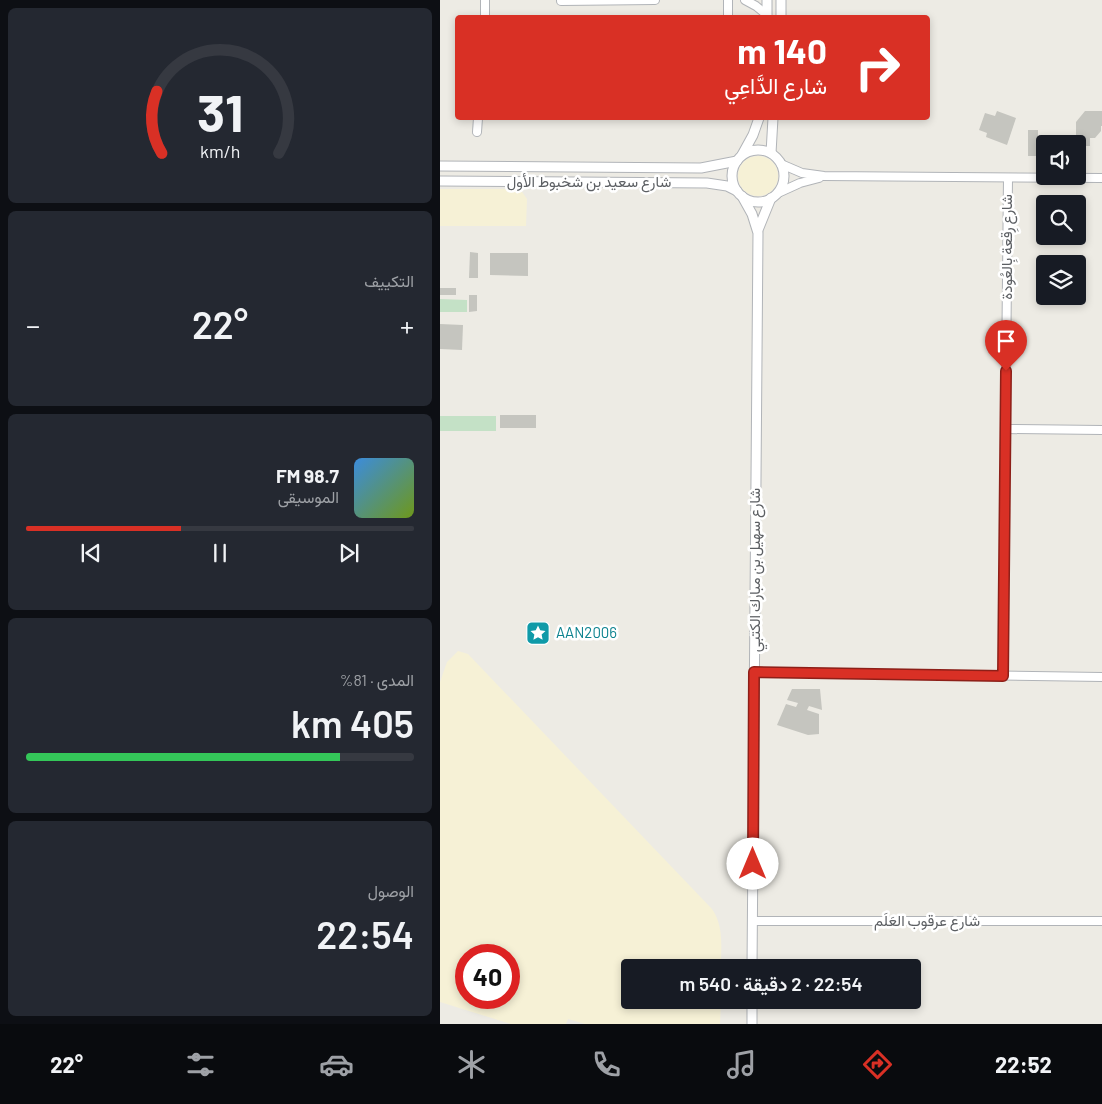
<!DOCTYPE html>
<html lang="ar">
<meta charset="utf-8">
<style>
body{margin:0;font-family:Barlow,Vazirmatn,sans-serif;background:#242831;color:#f1f3f6;direction:rtl;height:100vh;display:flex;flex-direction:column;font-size:19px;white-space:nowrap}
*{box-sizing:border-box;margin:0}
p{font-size:16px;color:#9ea1a6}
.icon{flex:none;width:28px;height:28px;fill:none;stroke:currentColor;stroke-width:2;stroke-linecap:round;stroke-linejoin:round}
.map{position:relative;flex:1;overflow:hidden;direction:ltr}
.side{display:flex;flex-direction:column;gap:8px;padding:8px;background:#0d0f14;width:440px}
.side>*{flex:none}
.guide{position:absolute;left:15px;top:15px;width:475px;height:105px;border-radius:5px;box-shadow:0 2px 8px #0003;direction:rtl;background:#d93025;color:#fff;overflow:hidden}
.controls{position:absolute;left:596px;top:135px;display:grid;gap:10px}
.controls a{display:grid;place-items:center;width:50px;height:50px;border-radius:5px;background:#171b24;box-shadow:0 2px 8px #0003;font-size:25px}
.speed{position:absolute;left:15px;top:944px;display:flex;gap:10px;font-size:25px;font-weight:700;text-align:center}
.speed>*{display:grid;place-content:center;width:65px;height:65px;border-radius:50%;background:#171b24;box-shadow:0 2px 8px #0003;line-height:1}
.speed .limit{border:8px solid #d22;background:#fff;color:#111}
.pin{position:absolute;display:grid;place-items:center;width:42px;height:42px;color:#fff;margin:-51px -21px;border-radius:50% 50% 50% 0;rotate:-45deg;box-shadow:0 0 5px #0007}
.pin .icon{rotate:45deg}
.me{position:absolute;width:55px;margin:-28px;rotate:0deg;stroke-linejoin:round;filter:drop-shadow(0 0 4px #0008)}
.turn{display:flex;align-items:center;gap:18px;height:105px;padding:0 20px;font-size:22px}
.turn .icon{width:65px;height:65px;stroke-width:2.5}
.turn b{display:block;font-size:35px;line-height:42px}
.big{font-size:38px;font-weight:600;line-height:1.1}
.side .tile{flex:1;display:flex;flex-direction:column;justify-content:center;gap:8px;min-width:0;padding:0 18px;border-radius:8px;background:#242831}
.side .dial{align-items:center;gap:0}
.dial svg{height:130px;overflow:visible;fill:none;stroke:#363941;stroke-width:7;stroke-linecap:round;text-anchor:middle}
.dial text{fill:#f1f3f6;stroke:none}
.song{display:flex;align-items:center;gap:15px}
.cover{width:60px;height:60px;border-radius:8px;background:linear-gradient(135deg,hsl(210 70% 55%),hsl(80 70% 35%))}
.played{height:5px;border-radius:2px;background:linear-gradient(90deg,#d93025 40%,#363941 40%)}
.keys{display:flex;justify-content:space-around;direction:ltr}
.heat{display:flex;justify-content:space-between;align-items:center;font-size:28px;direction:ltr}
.charge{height:8px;border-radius:4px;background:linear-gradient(90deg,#34c759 81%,#363941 0)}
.trip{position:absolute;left:181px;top:959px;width:300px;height:50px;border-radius:5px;background:#171b24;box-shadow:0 2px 8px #0003;font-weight:600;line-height:50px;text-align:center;direction:rtl}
.dock{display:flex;height:80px;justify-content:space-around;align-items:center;background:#090b0e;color:#9ea1a6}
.dock .icon{width:35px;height:35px}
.dock .on{color:#d93025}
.dock b{font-size:22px;color:#f1f3f6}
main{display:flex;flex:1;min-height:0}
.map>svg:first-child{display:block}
.green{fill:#c4e1c6}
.sand{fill:#f6f1d6;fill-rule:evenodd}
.building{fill:#c5c5bf}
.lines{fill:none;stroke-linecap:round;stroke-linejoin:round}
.minor-casing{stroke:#b1b4b8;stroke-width:10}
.tertiary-casing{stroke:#b1b4b8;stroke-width:11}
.minor{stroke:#fff;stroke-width:8}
.tertiary{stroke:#fff;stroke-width:9}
.route-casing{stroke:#8d1f18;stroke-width:12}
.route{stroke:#d93025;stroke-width:9}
.labels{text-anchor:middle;stroke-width:5;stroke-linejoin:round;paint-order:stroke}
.street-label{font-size:15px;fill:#5c5f63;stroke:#fff}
.culture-label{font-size:15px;fill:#0d838f;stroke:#fff;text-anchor:start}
</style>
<main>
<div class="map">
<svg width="662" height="1024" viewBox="0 0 662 1024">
<rect width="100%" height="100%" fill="#edebe4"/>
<g class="green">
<path d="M0,299l27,1v12h-27z"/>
<rect x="0" y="416" width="56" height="15"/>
</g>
<g class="sand">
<circle cx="318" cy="176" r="20"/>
<path d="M0,189h80l7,10 -1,27h-86z"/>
<path d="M18,651l10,3 244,255c12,17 9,38 9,58l-91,1v32h91l-1,24h-135l-17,-5 -2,5h-55l-71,-22v-320l7,-20zM26,955h43v43h-43z"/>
</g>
<g class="building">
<path d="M557,111l19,7 -9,27 -21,-8 1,-4 -8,-3 6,-17 10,3z"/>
<path d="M645,111h17v15h-1v5l-6,7h-5v8h-12v-2h-2v-22z"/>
<rect x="588" y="130" width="10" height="26"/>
<path d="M30,252l8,1v25h-9z"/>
<path d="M50,253h38v23l-38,-1z"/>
<rect x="0" y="288" width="16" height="7"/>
<path d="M29,295h8v16l-8,1z"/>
<path d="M0,324l23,1 -1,25 -22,-1z"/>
<rect x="60" y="415" width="36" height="13"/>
<path d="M352,689h28l2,21 -13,-4 -2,4 12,4v20l-11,1 -31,-10 9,-21 10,3 2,-4 -11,-3z"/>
</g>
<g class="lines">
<g class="minor-casing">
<g id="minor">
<path d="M288,0v18"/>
<path d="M305,0l11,6 11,9"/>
<path d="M121,1l94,-1"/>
<path d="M45,18v-18"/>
<path d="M37,132l1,-14"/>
<path d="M341,164l21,9 22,3 278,2"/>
<path d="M338,193l22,-10 19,-5"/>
<path d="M566,429l96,1"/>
<path d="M314,672l348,5"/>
<path d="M563,676l5,-498"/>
<path d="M313,921h349"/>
</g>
</g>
<g class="tertiary-casing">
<g id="tertiary">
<path d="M341,0v18"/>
<path d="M327,18v-18"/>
<circle cx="318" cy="176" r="26"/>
<path d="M331,153l2,-35"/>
<path d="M302,155l11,-20 6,-17"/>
<path d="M0,166l261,2 36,-7"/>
<path d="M0,181l267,2 20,3 10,5"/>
<path d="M302,196l10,18 6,19 -6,735"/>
<path d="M318,230l13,-32"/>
<path d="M312,1024v-24"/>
</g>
</g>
<use href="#minor" class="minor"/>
<use href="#tertiary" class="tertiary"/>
</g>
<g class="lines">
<g class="route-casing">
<path id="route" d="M313,864l1,-192 249,4 3,-305"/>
</g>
<use href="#route" class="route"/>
</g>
<defs>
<g id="sight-square" transform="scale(1.25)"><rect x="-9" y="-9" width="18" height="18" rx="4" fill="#0f9aa8" stroke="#fff"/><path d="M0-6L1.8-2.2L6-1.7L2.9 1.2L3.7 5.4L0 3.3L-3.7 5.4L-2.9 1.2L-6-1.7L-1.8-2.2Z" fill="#fff"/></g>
</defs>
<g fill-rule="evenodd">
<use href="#sight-square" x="98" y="633"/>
</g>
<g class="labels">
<g class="street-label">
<text x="149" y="187">شارع سعيد بن شخبوط الأول</text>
<text transform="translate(567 247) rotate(-90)" y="5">شارع رِقعة بِالعُودة</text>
<text transform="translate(315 570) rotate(-90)" y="5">شارع سهيل بن مبارك الكتبي</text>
<text x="487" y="926">شارع عرقوب العَلَم</text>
</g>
<g class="culture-label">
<text x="116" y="638">AAN2006</text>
</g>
</g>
</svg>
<div class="controls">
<a><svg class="icon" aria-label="sound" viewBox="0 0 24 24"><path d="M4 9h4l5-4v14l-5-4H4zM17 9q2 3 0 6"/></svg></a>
<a><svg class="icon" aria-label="search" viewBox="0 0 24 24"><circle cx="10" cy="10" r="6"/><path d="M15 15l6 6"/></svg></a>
<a><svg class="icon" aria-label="layers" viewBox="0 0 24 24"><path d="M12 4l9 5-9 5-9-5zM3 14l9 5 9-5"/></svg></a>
</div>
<div class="speed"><div class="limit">40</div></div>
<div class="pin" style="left:566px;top:371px;background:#d93025"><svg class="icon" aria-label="arrive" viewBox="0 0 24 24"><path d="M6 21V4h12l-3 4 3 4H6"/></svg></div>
<svg class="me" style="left:313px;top:864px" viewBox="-20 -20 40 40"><circle r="19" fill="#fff"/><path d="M0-13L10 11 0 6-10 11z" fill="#d93025"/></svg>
<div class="trip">22:54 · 2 دقيقة · 540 m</div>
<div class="guide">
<div class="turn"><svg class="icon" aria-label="right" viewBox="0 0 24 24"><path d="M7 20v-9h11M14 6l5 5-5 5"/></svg><div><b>140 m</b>شارع الدَّاعِي</div></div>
</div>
</div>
<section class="side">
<div class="tile dial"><svg viewBox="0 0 100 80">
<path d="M14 69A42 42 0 1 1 86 69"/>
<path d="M14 69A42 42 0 0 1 11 31" stroke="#d93025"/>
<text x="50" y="56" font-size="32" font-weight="700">31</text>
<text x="50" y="72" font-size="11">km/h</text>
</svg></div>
<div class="tile"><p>التكييف</p>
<div class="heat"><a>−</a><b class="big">22°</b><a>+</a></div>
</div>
<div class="tile">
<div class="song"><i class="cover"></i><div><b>98.7 FM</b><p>الموسيقى</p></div></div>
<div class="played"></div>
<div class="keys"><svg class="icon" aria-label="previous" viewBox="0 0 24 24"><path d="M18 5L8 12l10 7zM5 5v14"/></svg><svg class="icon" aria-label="pause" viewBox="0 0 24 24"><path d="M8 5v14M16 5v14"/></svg><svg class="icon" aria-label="next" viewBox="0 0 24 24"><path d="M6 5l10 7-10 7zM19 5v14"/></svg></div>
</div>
<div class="tile"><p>المدى · 81%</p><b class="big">405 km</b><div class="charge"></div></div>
<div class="tile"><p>الوصول</p><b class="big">22:54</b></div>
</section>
</main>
<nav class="dock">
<b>22:52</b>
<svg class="icon on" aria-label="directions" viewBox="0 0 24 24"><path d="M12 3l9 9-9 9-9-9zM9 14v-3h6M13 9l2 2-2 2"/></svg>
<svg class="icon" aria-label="music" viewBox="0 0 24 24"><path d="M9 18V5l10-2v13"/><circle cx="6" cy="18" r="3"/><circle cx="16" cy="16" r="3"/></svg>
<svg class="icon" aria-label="phone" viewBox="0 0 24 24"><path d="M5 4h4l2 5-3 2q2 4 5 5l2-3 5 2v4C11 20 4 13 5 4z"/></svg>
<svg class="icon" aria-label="climate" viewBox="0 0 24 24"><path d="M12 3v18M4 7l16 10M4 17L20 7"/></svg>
<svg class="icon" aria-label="car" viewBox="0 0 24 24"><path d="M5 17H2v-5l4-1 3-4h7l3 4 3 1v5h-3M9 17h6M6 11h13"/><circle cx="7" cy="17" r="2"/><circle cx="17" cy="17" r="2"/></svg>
<svg class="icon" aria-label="filters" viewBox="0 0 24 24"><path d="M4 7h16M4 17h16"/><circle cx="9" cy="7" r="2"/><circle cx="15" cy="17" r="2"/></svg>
<b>22°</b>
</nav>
